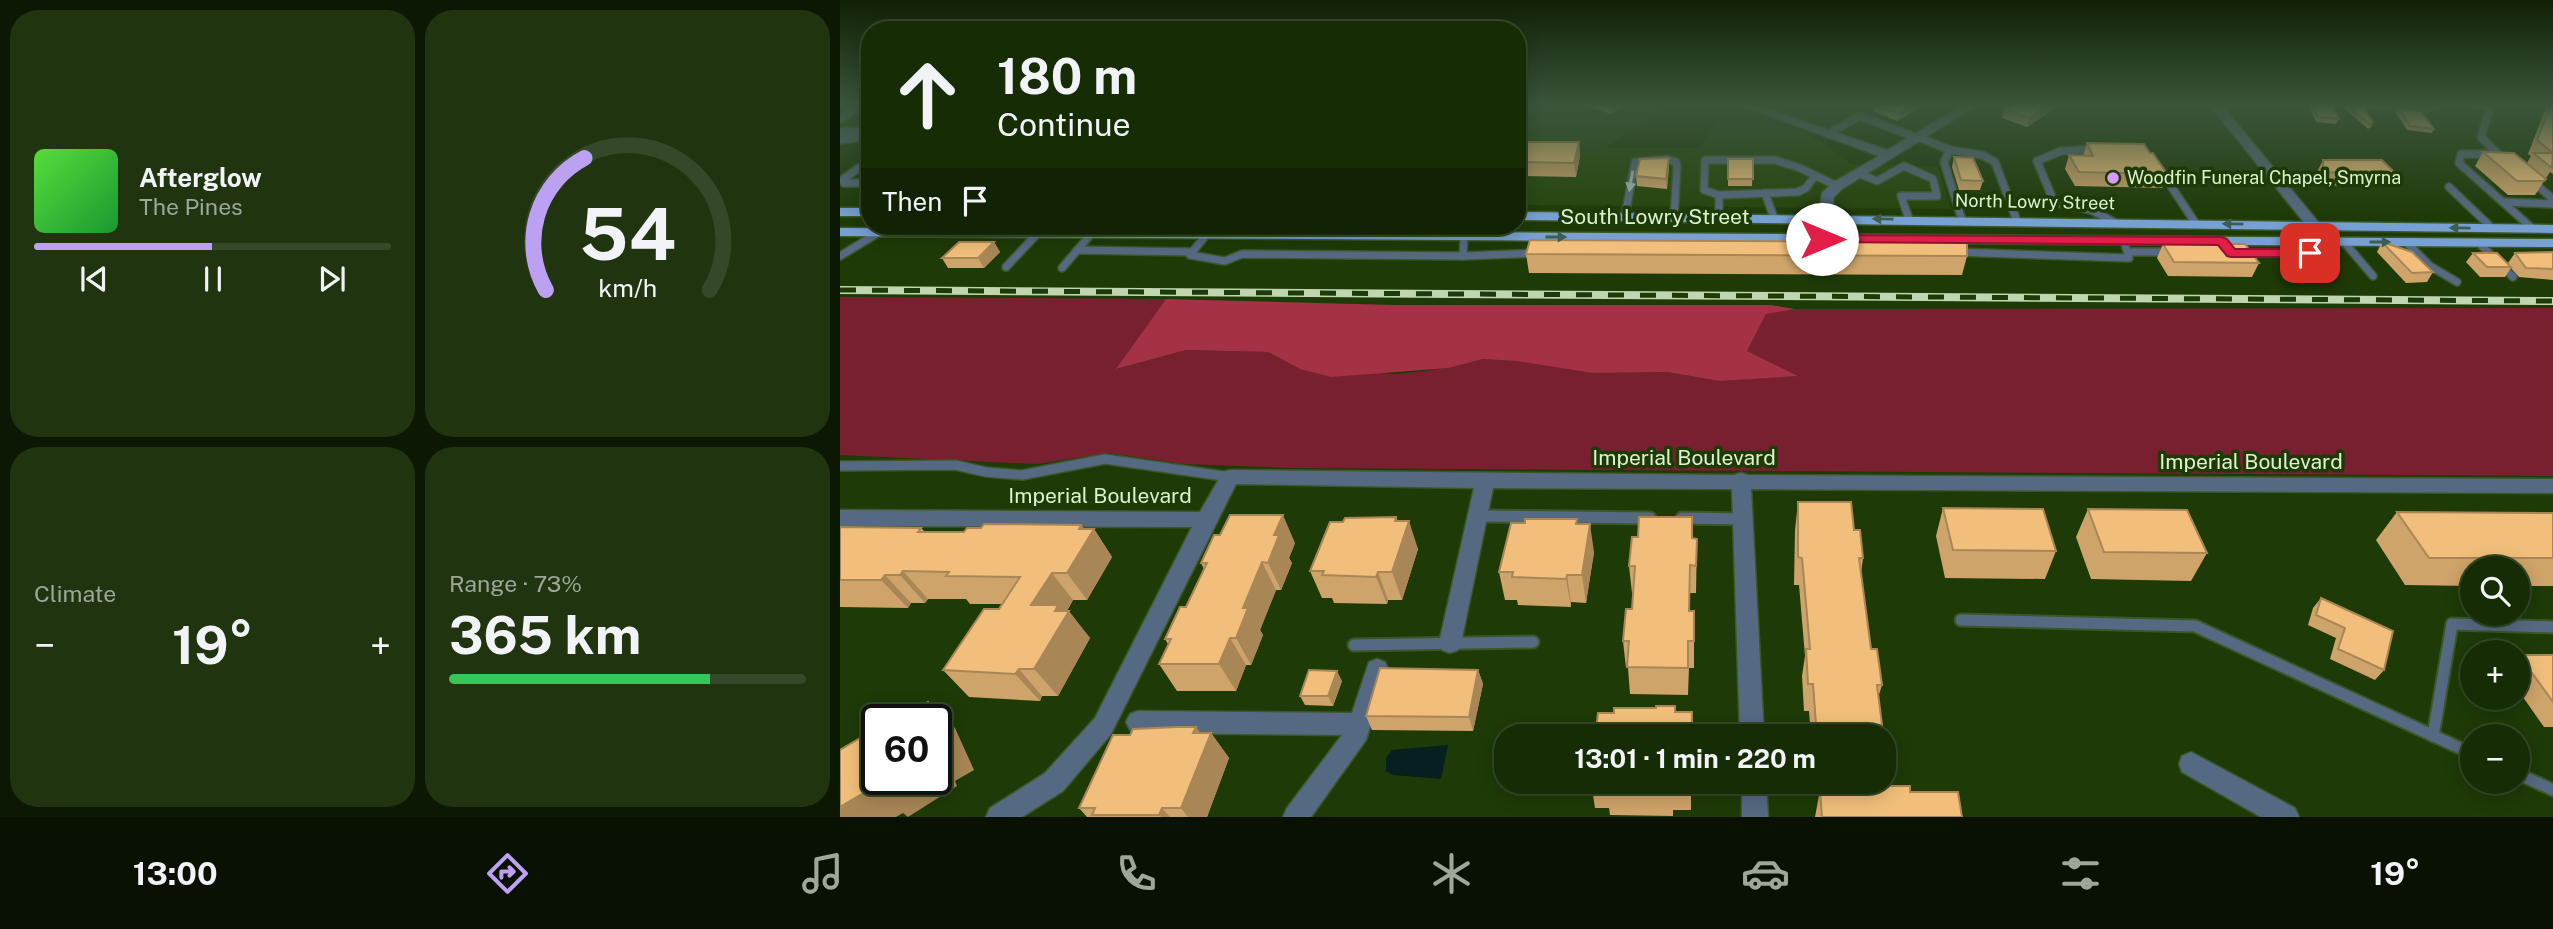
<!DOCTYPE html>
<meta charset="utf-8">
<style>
body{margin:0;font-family:"Public Sans",sans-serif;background:#1f340f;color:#f1f3f6;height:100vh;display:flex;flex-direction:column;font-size:26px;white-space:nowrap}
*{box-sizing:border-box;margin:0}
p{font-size:23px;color:#9ea79a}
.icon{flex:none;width:38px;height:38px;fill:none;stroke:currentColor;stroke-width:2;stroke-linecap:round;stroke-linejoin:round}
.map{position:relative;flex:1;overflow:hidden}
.side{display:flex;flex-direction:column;gap:10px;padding:10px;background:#0c1803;width:840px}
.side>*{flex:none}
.top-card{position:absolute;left:21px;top:21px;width:665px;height:214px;border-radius:28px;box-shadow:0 4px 18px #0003,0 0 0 2px #354827;background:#162c05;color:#f1f3f6;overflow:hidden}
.fabs{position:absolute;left:1620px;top:556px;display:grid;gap:14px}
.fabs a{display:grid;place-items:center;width:70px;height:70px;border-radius:50%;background:#162c05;box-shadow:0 4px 18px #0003,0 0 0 2px #354827;font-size:35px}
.speed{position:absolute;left:21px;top:704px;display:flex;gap:14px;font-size:35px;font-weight:700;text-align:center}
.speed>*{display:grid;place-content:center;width:91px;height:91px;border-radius:50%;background:#162c05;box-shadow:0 4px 18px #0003,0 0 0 2px #354827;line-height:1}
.speed .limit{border:4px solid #111;border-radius:10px;background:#fff;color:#111}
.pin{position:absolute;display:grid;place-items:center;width:60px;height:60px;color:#fff;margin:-30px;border-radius:14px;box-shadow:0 4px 10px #0006}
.me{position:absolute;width:77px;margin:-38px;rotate:90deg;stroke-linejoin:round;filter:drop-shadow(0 0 5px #0008)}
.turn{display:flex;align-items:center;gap:24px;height:147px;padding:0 21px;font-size:32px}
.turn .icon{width:91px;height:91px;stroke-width:2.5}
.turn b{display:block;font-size:49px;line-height:60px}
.then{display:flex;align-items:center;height:66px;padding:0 21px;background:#0003;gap:14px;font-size:26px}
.big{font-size:52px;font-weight:700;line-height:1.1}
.side .card{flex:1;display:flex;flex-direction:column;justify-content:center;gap:10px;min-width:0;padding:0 24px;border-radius:28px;background:#1f340f}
.side .dial{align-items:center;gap:0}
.dial svg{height:182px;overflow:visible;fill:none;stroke:#354827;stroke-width:7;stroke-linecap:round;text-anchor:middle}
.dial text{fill:#f1f3f6;stroke:none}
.song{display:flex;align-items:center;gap:21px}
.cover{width:84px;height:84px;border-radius:10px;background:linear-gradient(135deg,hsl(110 70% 55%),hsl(130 70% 35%))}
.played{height:7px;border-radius:4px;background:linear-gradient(90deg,#bca0f2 50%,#354827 50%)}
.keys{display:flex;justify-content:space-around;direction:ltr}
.heat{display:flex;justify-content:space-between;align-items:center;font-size:38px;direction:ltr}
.charge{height:10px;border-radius:5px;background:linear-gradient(90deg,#34c759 73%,#354827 0)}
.side .tiles{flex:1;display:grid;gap:10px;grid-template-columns:repeat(2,1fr)}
.trip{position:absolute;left:654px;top:724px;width:402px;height:70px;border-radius:28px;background:#162c05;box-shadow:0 4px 18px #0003,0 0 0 2px #354827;font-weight:700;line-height:70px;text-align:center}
.menu{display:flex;height:112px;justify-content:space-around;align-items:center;background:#091202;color:#9ea79a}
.menu .icon{width:49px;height:49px}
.menu .active{color:#bca0f2}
.menu b{font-size:32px;color:#f1f3f6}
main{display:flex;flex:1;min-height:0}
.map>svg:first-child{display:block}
.built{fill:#26450b}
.green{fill:#782030}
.forest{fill:#a43145}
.water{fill:#071f1f}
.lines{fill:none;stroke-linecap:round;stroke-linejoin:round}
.service-far2-casing{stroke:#3c5727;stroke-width:10}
.service-far1-casing{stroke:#3c5727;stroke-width:12}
.service-casing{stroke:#3c5727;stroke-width:15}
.minor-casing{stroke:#3c5727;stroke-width:3}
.tertiary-casing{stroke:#3c5727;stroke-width:3}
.primary-casing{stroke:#3c5727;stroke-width:3}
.service-far2{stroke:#566982;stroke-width:7}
.service-far1{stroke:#566982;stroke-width:9}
.service{stroke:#566982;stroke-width:11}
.minor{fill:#566982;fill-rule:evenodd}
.tertiary{fill:#566982;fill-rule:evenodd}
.primary{fill:#77a0d3;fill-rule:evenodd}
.rail-casing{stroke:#bfd6b1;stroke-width:8}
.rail{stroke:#1e3a07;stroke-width:5;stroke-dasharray:16;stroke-linecap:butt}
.wall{fill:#cfa46a}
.shaded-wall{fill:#a98656}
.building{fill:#f1bf7b;stroke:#a98656;stroke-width:2}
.oneway{fill:#a6bbb1}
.oneway2{fill:#3d5e4e}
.route{fill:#e11d48;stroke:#92132f;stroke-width:2}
.poi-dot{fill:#d99af7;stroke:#1e3a07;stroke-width:2.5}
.labels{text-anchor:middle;stroke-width:7;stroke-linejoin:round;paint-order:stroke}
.far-poi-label{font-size:18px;fill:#dcf2d0;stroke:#1e3a07;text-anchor:start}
.far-street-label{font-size:18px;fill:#dcf2d0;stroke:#1e3a07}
.street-label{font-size:21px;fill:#dcf2d0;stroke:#1e3a07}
</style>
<main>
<section class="side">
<div class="tiles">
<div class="card">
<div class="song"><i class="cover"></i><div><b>Afterglow</b><p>The Pines</p></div></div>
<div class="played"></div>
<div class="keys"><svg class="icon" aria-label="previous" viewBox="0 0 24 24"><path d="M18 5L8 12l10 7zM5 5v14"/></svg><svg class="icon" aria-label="pause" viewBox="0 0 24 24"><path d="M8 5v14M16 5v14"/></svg><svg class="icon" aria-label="next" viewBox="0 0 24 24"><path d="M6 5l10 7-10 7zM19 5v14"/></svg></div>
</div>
<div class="card dial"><svg viewBox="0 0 100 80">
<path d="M14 69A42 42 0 1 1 86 69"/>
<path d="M14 69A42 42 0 0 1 31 11" stroke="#bca0f2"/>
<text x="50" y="56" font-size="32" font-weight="700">54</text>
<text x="50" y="72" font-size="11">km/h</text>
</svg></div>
<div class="card"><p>Climate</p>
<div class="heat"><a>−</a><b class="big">19°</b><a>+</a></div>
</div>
<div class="card"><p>Range · 73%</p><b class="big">365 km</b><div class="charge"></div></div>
</div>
</section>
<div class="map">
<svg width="1713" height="817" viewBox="0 0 1713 817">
<rect width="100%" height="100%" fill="#1e3a07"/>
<path class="built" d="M677,104h155l-68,44h95l18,-27 76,6 32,17 26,20 87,3 13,42 -434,-4z"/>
<path class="green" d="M0,297l326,2 -49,70 69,-19 82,2 32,17 99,5 50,-6 34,-9 39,2 70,12 75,-1 53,9 76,-5 -49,-25 19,-38 29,-4 758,-1v168l-1260,-8 -109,-4 -75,-11 -72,11 -197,-9z"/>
<path class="forest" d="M326,299l228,6h377l24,4 -29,5 -19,37 51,25 -78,5 -53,-9 -75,1 -75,-12 -34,-2 -34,9 -118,9 -31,-8 -32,-17 -82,-2 -70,19z"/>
<path class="water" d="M608,745l-7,34 -48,-4 -7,-4v-13l6,-8z"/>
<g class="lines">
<g class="service-far2-casing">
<g id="service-far2">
<path d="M1633,104l17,4 -9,29 19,19"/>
<path d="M0,119l22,-15"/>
<path d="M988,134l32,-18 57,22"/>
<path d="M1078,137l32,13 32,5 13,7 22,59"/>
<path d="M0,140l16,-2 10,-6"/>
<path d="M1255,149l-34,2 -24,10 17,41 37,8 23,12"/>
<path d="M1110,150l-6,12 18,58"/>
<path d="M1653,154h-32l-2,9 74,66"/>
<path d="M30,160l-28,20 2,3h26"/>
<path d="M1321,171l35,53"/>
<path d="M1018,173l19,8 27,-15 29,13 4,17h-36l8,23"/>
<path d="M1693,182l20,17"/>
<path d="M1609,187l43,41"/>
<path d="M925,193l9,25"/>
<path d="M879,195l79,-3 8,-4 9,-12"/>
<path d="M1663,202l50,2"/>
<path d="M785,216l10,-54 32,-3 9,3 1,5 -3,50"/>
<path d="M879,217v-22l-15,-5 1,-30h70l25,8 37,18"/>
<path d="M366,235l-16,20 35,6 17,-7 221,2 73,-3"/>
<path d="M1504,242l29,34"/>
<path d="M1566,242l24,24 27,16"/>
<path d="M1639,243l34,34"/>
<path d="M237,250l116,2"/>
<path d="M1116,252l173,6 -5,-17"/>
<path d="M1288,252h43"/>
<path d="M1401,253h69l-7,-11"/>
<path d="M0,256l38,-23"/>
<path d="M623,256l1,-20"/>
<path d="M166,267l31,-33"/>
<path d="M222,268l29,-34"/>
</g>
</g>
<g class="service-far1-casing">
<path id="service-far1" d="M0,466l115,-1 31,7 36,3 83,-16 125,18"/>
</g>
<g class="service-casing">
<g id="service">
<path d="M637,516l173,2"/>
<path d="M842,518l61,1"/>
<path d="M1121,620l234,6 278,128"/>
<path d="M514,645l179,-3"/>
<path d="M1593,736l19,-112 101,3"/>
<path d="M1678,774l35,16"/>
</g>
</g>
<g class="minor-casing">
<g id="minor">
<path d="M897,104h16l134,46 78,-46h14l-137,85 -8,8 -5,42 -7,4 -7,-4 7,-46 10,-10 47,-27z"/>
<path d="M1369,104h12l111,135v6h-10z"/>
<path d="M1502,104l81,3 32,-3 -32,9 -75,-6z"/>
<rect x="0" y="128" width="30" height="8"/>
<path d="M390,470l504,5 7,-2 7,2 805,4v14l-802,-4 13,248h-24l-8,-248 -239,-1 -32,155 -3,7 -8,3 -8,-3 -3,-7 35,-155 -238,-4 -125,250 -48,57 -41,26h-36l4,-9 55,-35 50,-55 97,-191 -352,-1v-16l360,2 23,-40z"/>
<path d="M537,659l8,3 3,7 -22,71 -55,77h-28l4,-9 55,-73 -204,-2 -8,-3 -4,-8 4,-8 8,-3 214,2 17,-51z"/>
<path d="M1351,752l104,56 4,9h-38l-79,-45 -3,-8 3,-8z"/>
<path d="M902,782h24l2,35h-26z"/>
</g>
</g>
<g class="tertiary-casing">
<path id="tertiary" d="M38,226h15l-15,11 -7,-4z"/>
</g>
<g class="primary-casing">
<g id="primary">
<rect x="0" y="208" width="30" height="8"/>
<path d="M677,212l1036,13v8l-1036,-13z"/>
<path d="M0,228l1713,11v8l-1713,-11z"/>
</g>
</g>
<use href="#service-far2" class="service-far2"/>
<use href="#service-far1" class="service-far1"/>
<use href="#service" class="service"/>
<use href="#minor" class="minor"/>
<use href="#tertiary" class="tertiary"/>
<use href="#primary" class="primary"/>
<g class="rail-casing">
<path id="rail" d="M0,290l1713,11"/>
</g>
<use href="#rail" class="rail"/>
</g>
<g class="wall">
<path d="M740,104h47l-16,10z"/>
<path d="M1034,104h52l-29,17 -24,-10z"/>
<path d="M1221,104l-34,23 -25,-9 2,-9z"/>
<path d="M1468,104h23l8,15 -3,5 -20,-2z"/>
<path d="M1506,104l27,18 -2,5 -3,2 -24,-21z"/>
<path d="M1709,104h4v70l-3,-2 -15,23h-27l-33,-29 8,-14 44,11 4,-7 -3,-2 17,-44z"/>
<path d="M1559,109l35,20 -2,4 -25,-3 -11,-17z"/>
<path d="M739,142l1,14 -4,21 -55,-1 -2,-14z"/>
<path d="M1247,143l63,10 17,21 -5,14 -87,-2 -10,-17 4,-14 14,1z"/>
<path d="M1114,157l29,24 -3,9h-21l-7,-23z"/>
<path d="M829,158v9l-2,22 -30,-3 -1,-10z"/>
<path d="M888,159h25l-1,27h-24z"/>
<path d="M1483,160l74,15 -7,12 -73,-2v-13z"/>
<path d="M154,242l6,10 -16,16h-36l-6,-10z"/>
<path d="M1542,242l51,30 -6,10 -21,1 -29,-31z"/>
<path d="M1323,244l96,19 -7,14 -84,-1 -11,-18z"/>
<path d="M1713,252v28l-34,-3 -8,-9 -6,9h-25l-14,-15 7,-9 37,13 -2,-3 7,-10z"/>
<path d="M686,254l441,2 -5,19 -433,-2z"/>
<path d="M958,502l56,28 9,28 -2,15 10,76 11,36 -4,13 4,27 -3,12h-68l-2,-26h-5l-2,-35 3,-20 -6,-71h-5l1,-55z"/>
<path d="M1103,508l113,43 -11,28 -100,-1 -9,-42z"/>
<path d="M1248,509l119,44 -16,28 -100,-2 -15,-42z"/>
<path d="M1557,512l156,46v28h-35v-17h-45v17l-68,-1 -29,-45z"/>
<path d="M556,517l2,4 20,28 -16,51h-14l-1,4 -53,-1 -2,-5h-10l-12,-27 33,-49z"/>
<path d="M737,524l17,28 -8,51 -15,-1v5l-53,-2 -1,-5h-12l-6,-28z"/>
<path d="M241,525l3,4h10l18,28 -25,43h-14l-6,11 23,27 -32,58h-16l-2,5 -71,-4 -26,-27 56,-61 3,-5h-32l-4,-5h-38l-3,4h-14l-3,5 -68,-1v-80l81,1 4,4h39z"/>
<path d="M798,537l59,2 -1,54h-6v18h4v57h-5l-1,27 -58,-1 -2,-26h-2l-3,-27 9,-32 1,-16h-1l-3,-27z"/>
<path d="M455,543l-6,15 3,5 -11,27h-5l-16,40 3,5 -12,30h-5l-10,26h-59l-18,-27 9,-20 -3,-5 21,-32 18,-38 -3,-6z"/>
<path d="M1481,598l63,72 -9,10 -45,-21 6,-21 -28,-13 5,-17z"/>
<path d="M1678,655h35v72h-9l-26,-37z"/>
<path d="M638,670l5,14 -10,47 -101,-1 -6,-14z"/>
<path d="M502,681l-9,25 -28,-1 -5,-9z"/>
<path d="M356,727l4,6h11l18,25 -22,59h-120l-8,-9 51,-73z"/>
<path d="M751,782h100v28h-18v6l-63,-1 -1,-7h-14z"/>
<path d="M1026,786l44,6 52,25h-147l5,-27 45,1z"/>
</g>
<g class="shaded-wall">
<path d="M770,104h17l-16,10z"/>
<path d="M1075,104h11l-29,17 1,-7z"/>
<path d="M1210,104h11l-34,23 2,-9z"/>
<path d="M739,142l1,14 -4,21 -2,-14z"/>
<path d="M829,158v9l-2,22 -1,-10z"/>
<path d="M154,242l6,10 -16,16 -6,-10z"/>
<path d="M443,515l12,28 -6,15 3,5 -11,27 -13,-27 6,-28z"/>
<path d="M556,517l7,22 6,-18 9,28 -16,51 -10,-28 3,-51z"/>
<path d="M750,524l4,28 -8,51 -4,-28z"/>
<path d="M241,525l8,11 5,-7 18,28 -25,43 -20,-27 12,-44z"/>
<path d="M422,562l14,28 -16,40 3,5 -12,30 -15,-27 7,-30z"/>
<path d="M63,571l25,28 -3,4 -25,-28z"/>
<path d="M538,572l10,28 -1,4 -11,-27z"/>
<path d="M212,573l21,27 -8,14 4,-3 21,27 -32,58 -24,-27 -3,-64z"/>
<path d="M45,575l26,28 -3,5 -27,-28z"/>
<path d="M727,575l4,27v5l-5,-28z"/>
<path d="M390,638l16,27 -10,26 -17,-27z"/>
<path d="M179,669l23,27 -2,5 -25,-27z"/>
<path d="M638,670l5,14 -10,47 -4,-14z"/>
<path d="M497,671l5,10 -9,25 -5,-10z"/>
<path d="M88,702l27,26 19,42 -19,11 2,5 -49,31 -5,-4 -7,4h-56v-10l34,-20 24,-8h38v-60h-1z"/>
<path d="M356,727l11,15 4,-9 18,25 -22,59h-19l-7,-9 12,-75z"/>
<path d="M322,808l8,9h-9l-2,-2z"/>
</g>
<g class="building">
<path d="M1034,104h41l-17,10z"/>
<path d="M1172,104h38l-21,14 -25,-9z"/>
<path d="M1472,104h19l8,15 -21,-2z"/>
<path d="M1506,104l17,2 10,16 -3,3z"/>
<path d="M1711,104h2v49l-16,-13z"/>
<path d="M1559,109l22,2 13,18 -24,-3z"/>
<path d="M686,142h53l-5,21 -55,-1z"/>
<path d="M1247,143l57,1 6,9h3l14,21 -88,-2 -10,-17 24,1z"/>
<path d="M1643,152l31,1 32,26 -2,2h-27z"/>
<path d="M1693,153h20l-1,15z"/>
<path d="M1114,157l19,1 10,23 -22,-1z"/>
<path d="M829,158l-3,21 -30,-3 4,-17z"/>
<rect x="888" y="159" width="25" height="20"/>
<path d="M1483,160h59l15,15 -74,-3z"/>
<path d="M690,240l437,2v14l-441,-2z"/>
<path d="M119,242h35l-16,16h-36z"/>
<path d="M1542,242l30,10 21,20 -21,1z"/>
<path d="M1323,244h82l14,19 -85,-1z"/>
<path d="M1713,252v17l-27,-1 -11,-15z"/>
<path d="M1633,253h24l14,14h-24z"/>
<path d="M958,502h53l3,28h6l3,28h-4l12,91h6l5,36h-5l5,40 -66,-1 -3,-40h-5l-2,-35h4l-8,-91 -4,-1z"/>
<path d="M1103,508l100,1 13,42 -103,-1z"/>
<path d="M1248,509l99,1 20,43 -103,-1z"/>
<path d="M1557,512l156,1v45h-124z"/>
<path d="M390,515h53l-9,20h5l-11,28 -6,-1 -19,46h5l-12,30h-6l-11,26h-60l12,-25h-6l15,-32h6l21,-44h-6l13,-28h6z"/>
<path d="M556,517l-1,4h14l-17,51h-14l-2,5 -54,-2 2,-4h-14l20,-49h13l2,-4z"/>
<path d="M799,517h53v21l5,1 -1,27 -6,-1 -1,46h5v30h-6v27l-61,-1 2,-26h-6l3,-32h6l3,-43h-6l3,-29h6z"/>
<path d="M685,519h52l-1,5h14l-8,51h-15l-1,4 -54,-2 1,-5h-14l12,-49h14z"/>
<path d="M144,524l97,1 -2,4h15l-27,44h-15l-21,32h27l-3,6h14l-35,58h-15l-4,5 -72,-4 41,-61h15l21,-32 -74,-1 3,-4 -46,-1 -3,4h-15l-4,5h-41v-53l81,1 -3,4h46l3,-4h14z"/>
<path d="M1481,598l72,33 -9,39 -46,-21 7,-21 -29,-13z"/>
<path d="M1679,655h34v47z"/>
<path d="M540,668l98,2 -9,47 -103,-1z"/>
<path d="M469,670l28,1 -9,25h-28z"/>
<path d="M88,702l7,17h-45l16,-9 1,4z"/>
<path d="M816,706h19v6h17v25h-97l3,-24h16v-5h42z"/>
<path d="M96,723l10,21 -10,6z"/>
<path d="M337,727h19l-3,6h18l-30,75h-19l-3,7h-67l3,-7h-16l34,-73h17l3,-6z"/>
<path d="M37,728v51h21l-22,13 -2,-5 -34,20v-57z"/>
<path d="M751,782h100l-1,3h-18v7l-66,-1 1,-7h-16z"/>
<path d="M1026,786h44v6h48l4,25h-140l-2,-27 46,1z"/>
</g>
<defs><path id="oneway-solid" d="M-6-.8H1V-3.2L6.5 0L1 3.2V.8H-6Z" transform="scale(1.75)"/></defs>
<use class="oneway" href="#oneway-solid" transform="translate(791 181) rotate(100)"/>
<g class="oneway2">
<use href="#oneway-solid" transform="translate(1043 219) rotate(-179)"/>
<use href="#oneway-solid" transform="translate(1393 224) rotate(-179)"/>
<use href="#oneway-solid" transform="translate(1620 228) rotate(-179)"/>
<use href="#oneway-solid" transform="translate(716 237)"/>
<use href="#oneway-solid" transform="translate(1540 242)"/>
</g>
<linearGradient id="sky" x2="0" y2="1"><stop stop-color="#102004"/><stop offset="0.48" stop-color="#3b553c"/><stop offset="1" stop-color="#3b553c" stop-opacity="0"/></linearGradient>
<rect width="1713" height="218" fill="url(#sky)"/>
<path class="route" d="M982,235l400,2 5,2 8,10h75l6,4 -6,4h-79l-4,-1 -9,-11 -401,-3 -2,-3z"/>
<circle class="poi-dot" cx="1273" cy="178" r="7"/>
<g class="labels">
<g class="far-poi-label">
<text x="1287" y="184">Woodfin Funeral Chapel, Smyrna</text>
</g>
<g class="far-street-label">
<text transform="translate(1195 202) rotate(1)" y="6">North Lowry Street</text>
</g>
<g class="street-label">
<text x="815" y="224">South Lowry Street</text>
<text x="844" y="465">Imperial Boulevard</text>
<text x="1411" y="469">Imperial Boulevard</text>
<text x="260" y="503">Imperial Boulevard</text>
</g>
</g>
</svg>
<div class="fabs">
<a><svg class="icon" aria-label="search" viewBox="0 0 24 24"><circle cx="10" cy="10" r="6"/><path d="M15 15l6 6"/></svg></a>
<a>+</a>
<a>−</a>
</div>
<div class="speed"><div class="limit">60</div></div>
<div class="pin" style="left:1470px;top:253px;background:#d93025"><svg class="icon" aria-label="arrive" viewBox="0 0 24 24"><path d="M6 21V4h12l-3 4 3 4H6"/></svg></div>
<svg class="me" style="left:982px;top:239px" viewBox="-20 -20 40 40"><circle r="19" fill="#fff"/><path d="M0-13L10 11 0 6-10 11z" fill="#e11d48"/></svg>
<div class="trip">13:01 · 1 min · 220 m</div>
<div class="top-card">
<div class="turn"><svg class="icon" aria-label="ahead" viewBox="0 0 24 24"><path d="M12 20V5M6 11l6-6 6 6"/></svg><div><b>180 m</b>Continue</div></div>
<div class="then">Then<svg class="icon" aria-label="arrive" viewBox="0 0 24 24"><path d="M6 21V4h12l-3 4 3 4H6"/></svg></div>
</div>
</div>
</main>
<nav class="menu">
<b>13:00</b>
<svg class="icon active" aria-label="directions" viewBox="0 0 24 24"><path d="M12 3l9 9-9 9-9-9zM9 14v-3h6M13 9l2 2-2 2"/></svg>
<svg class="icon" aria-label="music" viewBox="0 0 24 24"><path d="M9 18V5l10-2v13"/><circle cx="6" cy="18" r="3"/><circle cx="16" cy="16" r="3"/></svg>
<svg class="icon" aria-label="phone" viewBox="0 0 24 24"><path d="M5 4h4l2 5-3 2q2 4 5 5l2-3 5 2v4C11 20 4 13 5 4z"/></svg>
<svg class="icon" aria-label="climate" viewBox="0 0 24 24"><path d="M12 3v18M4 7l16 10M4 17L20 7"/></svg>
<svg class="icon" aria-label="car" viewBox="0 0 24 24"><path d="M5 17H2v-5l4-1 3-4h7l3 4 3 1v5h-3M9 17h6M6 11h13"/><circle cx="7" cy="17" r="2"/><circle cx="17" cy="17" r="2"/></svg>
<svg class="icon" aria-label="filters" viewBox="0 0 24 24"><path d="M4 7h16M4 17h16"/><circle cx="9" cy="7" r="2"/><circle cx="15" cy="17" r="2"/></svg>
<b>19°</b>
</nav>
